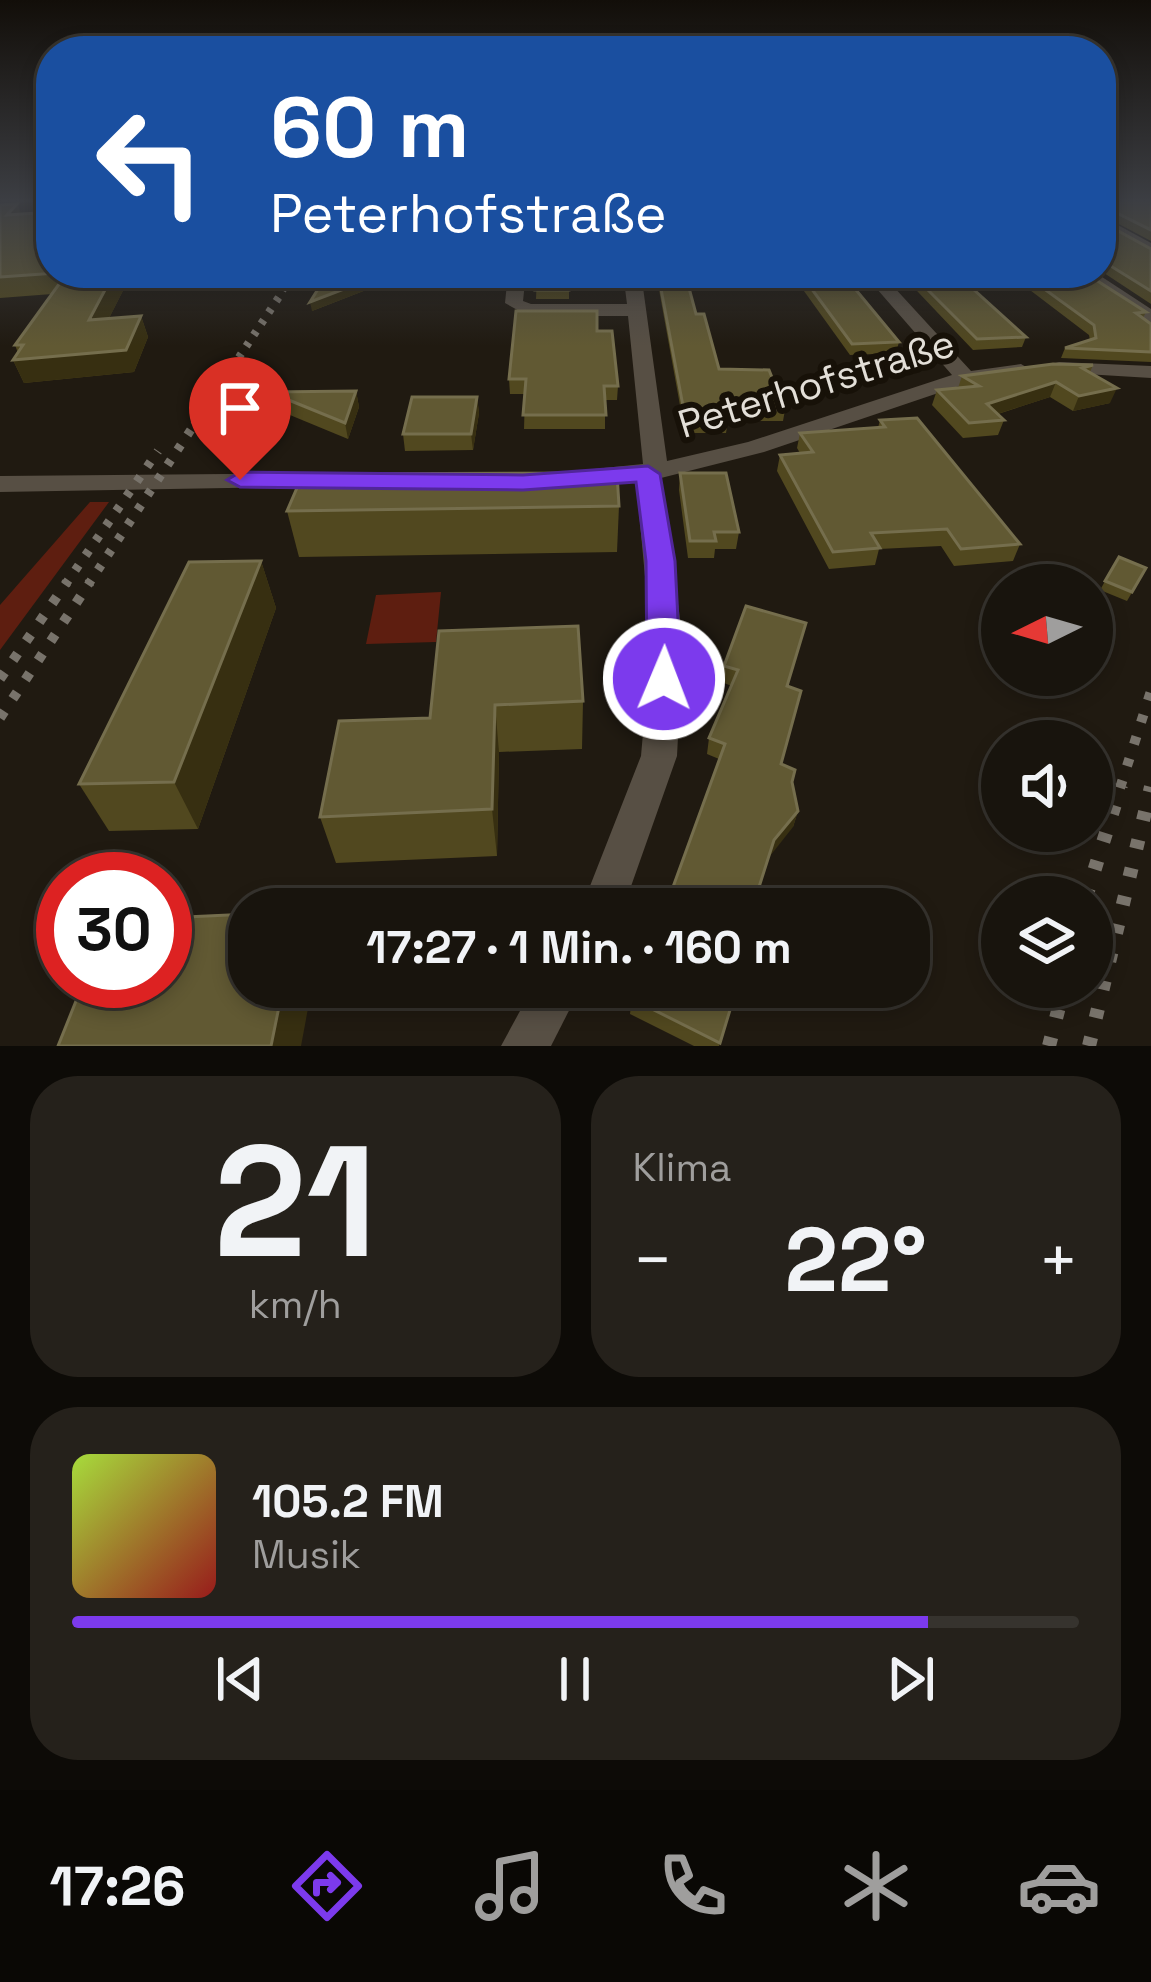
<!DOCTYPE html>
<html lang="de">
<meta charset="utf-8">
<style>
body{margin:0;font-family:"Space Grotesk",sans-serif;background:#25211b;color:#f1f3f6;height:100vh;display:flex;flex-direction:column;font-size:45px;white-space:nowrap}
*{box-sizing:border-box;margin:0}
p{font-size:39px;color:#9f9e9d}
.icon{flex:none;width:66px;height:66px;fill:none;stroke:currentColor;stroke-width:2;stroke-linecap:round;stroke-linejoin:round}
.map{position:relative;height:1046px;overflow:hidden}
.side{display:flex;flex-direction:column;gap:30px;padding:30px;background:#0d0b07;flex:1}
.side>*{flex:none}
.banner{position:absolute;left:36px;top:36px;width:1080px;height:252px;border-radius:48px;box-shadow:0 6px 18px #0003,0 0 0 3px #36332e;background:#1a4fa0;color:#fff;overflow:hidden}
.needle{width:78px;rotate:265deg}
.tools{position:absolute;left:981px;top:564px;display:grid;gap:24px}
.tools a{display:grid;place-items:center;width:132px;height:132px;border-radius:50%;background:#18140d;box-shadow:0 6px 18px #0003,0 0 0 3px #36332e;font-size:60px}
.speed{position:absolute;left:36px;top:852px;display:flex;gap:24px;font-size:60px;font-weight:700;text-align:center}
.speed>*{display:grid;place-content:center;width:156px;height:156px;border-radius:50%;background:#18140d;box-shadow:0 6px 18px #0003,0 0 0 3px #36332e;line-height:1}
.speed .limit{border:18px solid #d22;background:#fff;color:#111}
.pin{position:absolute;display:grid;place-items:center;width:102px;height:102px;color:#fff;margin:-123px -51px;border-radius:50% 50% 50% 0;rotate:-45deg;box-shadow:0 0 12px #0007}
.pin .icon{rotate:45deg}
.me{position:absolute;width:132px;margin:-66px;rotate:1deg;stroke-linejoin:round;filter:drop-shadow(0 0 9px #0008)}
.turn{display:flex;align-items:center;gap:42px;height:252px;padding:0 36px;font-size:54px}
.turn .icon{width:156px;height:156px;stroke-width:2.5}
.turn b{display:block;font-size:84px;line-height:102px}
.big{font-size:90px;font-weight:800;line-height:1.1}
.side .tile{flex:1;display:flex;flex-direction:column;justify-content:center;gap:18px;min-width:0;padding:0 42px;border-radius:48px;background:#25211b}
.side .dial{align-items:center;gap:0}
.dial b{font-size:156px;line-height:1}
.song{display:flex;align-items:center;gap:36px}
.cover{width:144px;height:144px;border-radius:18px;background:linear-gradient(135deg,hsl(80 70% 55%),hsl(0 70% 35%))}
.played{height:12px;border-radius:6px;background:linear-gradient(90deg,#7c3aed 85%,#36332e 85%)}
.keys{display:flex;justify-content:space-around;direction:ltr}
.heat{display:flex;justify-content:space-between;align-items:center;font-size:66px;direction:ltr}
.side .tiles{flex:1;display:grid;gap:30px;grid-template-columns:1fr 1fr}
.tile:last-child{grid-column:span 2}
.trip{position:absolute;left:228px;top:888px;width:702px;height:120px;border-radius:48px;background:#18140d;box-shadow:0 6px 18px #0003,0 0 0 3px #36332e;font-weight:800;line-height:120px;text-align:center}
.tabs{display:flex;height:192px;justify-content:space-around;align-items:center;background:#0a0805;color:#9f9e9d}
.tabs .icon{width:84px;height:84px}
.tabs .current{color:#7c3aed}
.tabs b{font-size:54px;color:#f1f3f6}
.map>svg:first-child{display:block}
.green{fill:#5e1e10}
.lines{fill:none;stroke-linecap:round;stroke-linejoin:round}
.minor{fill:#574f44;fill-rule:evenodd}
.rail-far4{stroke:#78736b;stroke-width:6;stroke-dasharray:3 8;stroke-linecap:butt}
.rail-far3{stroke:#78736b;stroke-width:8;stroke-dasharray:4.5 9;stroke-linecap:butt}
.rail-far2{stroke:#78736b;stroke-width:9;stroke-dasharray:6 12;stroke-linecap:butt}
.rail-far1{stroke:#78736b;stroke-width:10;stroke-dasharray:8 15;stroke-linecap:butt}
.rail{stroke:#78736b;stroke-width:14;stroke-dasharray:9 20;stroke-linecap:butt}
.wall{fill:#51481f}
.shaded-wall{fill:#372f11}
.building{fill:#615933;stroke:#756e4d;stroke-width:3}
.route{fill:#7c3aed;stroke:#51269a;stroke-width:3}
.labels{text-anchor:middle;stroke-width:12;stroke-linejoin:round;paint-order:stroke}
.street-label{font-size:39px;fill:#e3dfd8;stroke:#171108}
</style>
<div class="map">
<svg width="1151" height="1046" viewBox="0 0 1151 1046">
<rect width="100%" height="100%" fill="#201a11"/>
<g class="green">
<path d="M90,502h19l-109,148v-45z"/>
<path d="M441,592l-5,50 -70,2 10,-49z"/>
</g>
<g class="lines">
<g class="minor">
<path d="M1101,216l50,27v12l-50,-28z"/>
<path d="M508,273h18l-3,28 8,3h96l-4,-31h18l26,188 81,-19 204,-67 -89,-102h18l90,98 50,-7 10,6 -10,6 -65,11 -192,65 -103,26 22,163 -6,115 -54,153h-42l60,-153 10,-115 -15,-161 -52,6 -13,-8 13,-8 59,-6 -15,-148h-100l-23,-13z"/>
<path d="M1075,273h21l55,36v14z"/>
<path d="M1059,362l92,4v12l-99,-6v-8z"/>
<path d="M335,473l13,8 -4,5 -344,6v-16z"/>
<path d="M533,987h48l-30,59h-50z"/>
</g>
<path class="rail-far4" d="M277,300l18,-27"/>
<path class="rail-far3" d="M194,425l85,-128"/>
<g class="rail-far2">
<path d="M65,585l93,-134"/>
<path d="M88,585l108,-163"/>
</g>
<g class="rail-far1">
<path d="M0,679l67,-97"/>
<path d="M0,718l90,-136"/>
<path d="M1120,788l31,-97"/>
</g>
<g class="rail">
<path d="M1086,897l35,-112"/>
<path d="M1049,1046l15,-59"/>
<path d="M1089,1046l62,-259"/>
</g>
</g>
<g class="wall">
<path d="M1101,200h50v41l-49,-26v7l49,27v55l-50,-33z"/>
<path d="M17,204l4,10 111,59 -23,45 32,-2 7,21 -14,35 -110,11 -11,-23 5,-7 -3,-8 37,-51 -52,4v-93z"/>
<path d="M328,273h79l-5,12h-23l-67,26z"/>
<path d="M492,273l-3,16 -53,-2 -1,-10z"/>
<path d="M537,273h38l-6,1v25h-33z"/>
<path d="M656,273h29l11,41 23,55 66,41 -2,11h-55l-2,12h-41z"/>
<path d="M791,273h51l57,69 -3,11 -46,2z"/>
<path d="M900,273h185l61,39 -3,6 8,6v38l-90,-4 4,-10 25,-8 -1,-5 -67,-51 -51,3 55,50 -4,10 -49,3z"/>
<path d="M597,331l21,55 -1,14h-12v29h-81l1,-35h-15l-1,-15z"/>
<path d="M1093,365l-3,7 20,31 -37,8 -23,-14 -52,17 6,6 -6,15 -35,3 -31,-33 5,-15 21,-2 4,-12z"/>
<path d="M356,391l3,16 -11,32 -75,-31 -4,-16z"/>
<path d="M477,397l2,16 -6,37 -68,1 -2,-17z"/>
<path d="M880,420l140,124 -7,17 -59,5 -13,-20 -62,3 -4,16 -46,4 -52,-98 3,-16 20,-2 -3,-5 3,-15 78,-5z"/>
<path d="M680,473l59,59 -3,17h-21l-1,9h-26l-9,-68z"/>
<path d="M619,506l-2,46 -318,5 -12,-46z"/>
<path d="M1119,557l27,11 -19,33 -27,-11z"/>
<path d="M261,561l15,47 -78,221 -89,2 -30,-47z"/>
<path d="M439,631l144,70 -1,48 -83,3 -2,104 -161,7 -16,-46 110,-99z"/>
<path d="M724,666l64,20 -7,78 11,18 6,29 -5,16 -74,-68 -12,-5 2,-16 23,-52 -11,-4z"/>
<path d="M737,987l-18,59h-25l-64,-32 2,-15z"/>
</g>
<g class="shaded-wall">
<path d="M17,204l8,18 -18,-7z"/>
<path d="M114,273h18l-35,69 -8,-22z"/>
<path d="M378,276l1,9 -67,26 -2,-9z"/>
<path d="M141,316l7,21 -14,35 -110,11 -11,-23z"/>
<path d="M1056,382l-6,15 -68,22 5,-15z"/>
<path d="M1117,388l-7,15 -37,8 6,-15z"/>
<path d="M356,391l3,16 -11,32 -3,-16z"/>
<path d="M477,397l2,16 -6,37 -2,-16z"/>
<path d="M261,561l15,47 -78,221 -24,-47z"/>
<path d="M495,705l4,47 -2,104 -5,-47z"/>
<path d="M798,811l-5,16 -23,29 4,-16z"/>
<path d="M283,987h29l-11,59h-30z"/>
</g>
<g class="building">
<path d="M1101,200h50v30l-50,-25z"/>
<path d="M17,204l-10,11 44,-3v61h6l-57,4v-72z"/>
<path d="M1101,208l1,14 49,27v42l-50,-31z"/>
<path d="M67,273h47l-25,47 52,-4 -15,34 -113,10 10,-15h-8z"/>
<path d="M328,273h74l-1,3h-23l-68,26z"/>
<path d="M437,273h53l-1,6 -54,-2z"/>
<path d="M537,273h32v17h-34z"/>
<path d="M658,273h27l11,41h8l15,55 50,1 16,40h-60l3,12h-42z"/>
<path d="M800,273h42l57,69 -47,2z"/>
<path d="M911,273h174l61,39 -10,1 15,11v28l-86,-4 31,-10 -2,-13 -69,-50 -64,3 65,59 -49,2z"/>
<path d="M516,311h81v20h15l6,55h-14l2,29h-83l3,-36h-17z"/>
<path d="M1053,364l40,1 -11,3 35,20 -38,8 -23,-14 -69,22 17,16 -35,3 -32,-33 42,-4 -17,-10z"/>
<path d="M356,391l-11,32 -76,-31z"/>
<path d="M412,397h65l-6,37h-68z"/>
<path d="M917,418l103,126 -59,5 -14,-20 -76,4 9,15 -47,4 -53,-97 33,-3 -13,-19 85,-6 -5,-7z"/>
<path d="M617,473l2,33 -332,5 16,-37z"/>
<path d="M680,473h46l13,59h-25l2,9h-26z"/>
<path d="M1119,557l27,11 -14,24 -27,-11z"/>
<path d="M261,561l-87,221 -95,2 110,-222z"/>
<path d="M746,606l60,17 -19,63 14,5 -20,73 14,6 -3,12 6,29 -24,29 -15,47 7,3 -6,19h-95l60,-165 -16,-6 29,-68 -14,-4z"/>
<path d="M578,626l5,75 -88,4 -3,104 -172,8 19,-96 91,-3 9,-87z"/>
<path d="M249,914v73h34l-12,59h-213l26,-65h81v-63z"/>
<path d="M636,987h101l-17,56 -88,-44z"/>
</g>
<linearGradient id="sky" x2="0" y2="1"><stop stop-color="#120e09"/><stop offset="0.58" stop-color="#3c3e43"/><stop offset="1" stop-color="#3c3e43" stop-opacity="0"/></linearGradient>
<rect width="1151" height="346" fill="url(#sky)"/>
<path class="route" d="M648,466l12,8 15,87 6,118 -5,9h-24l-5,-9 -1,-118 -10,-79 -113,8 -283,-3 -13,-7 13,-8 283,3z"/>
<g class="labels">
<g class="street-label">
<text transform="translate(816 383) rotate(-17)" y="14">Peterhofstraße</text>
</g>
</g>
</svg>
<div class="tools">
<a><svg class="needle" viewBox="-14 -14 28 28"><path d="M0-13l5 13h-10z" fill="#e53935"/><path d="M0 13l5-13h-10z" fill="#9f9e9d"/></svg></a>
<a><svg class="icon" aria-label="sound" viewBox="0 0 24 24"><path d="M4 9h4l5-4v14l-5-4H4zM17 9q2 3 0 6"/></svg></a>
<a><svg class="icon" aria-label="layers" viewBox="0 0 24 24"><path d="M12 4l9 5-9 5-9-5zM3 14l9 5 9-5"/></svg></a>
</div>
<div class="speed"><div class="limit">30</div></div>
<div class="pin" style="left:240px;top:480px;background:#d93025"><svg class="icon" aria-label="arrive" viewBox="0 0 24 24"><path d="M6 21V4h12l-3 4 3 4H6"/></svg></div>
<svg class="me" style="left:664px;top:679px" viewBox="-20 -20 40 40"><circle r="17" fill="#7c3aed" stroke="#fff" stroke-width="3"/><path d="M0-11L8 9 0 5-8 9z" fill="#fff"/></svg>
<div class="trip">17:27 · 1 Min. · 160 m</div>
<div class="banner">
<div class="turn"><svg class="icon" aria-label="left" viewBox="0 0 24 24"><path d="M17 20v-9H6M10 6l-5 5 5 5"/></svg><div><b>60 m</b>Peterhofstraße</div></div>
</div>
</div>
<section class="side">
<div class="tiles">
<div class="tile dial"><b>21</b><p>km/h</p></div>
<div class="tile"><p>Klima</p>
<div class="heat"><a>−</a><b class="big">22°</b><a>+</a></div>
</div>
<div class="tile">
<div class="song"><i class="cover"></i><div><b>105.2 FM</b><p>Musik</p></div></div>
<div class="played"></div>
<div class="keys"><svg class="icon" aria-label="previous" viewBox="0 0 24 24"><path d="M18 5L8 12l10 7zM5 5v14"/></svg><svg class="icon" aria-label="pause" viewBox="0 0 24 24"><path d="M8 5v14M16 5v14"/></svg><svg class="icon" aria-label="next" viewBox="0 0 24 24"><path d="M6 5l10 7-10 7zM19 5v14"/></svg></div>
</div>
</div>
</section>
<nav class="tabs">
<b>17:26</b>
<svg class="icon current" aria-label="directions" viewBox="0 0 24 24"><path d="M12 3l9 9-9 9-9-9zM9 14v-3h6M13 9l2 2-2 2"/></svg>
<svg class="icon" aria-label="music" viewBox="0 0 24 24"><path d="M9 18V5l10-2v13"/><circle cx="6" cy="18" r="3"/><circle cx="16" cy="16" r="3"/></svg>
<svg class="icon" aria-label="phone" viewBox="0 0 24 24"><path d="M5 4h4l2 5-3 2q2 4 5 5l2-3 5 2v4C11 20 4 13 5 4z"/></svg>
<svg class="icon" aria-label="climate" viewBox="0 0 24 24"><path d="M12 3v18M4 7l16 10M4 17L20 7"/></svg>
<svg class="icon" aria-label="car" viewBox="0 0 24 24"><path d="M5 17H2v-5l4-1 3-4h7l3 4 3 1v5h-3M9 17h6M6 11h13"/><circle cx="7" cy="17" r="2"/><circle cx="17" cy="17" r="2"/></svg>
</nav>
